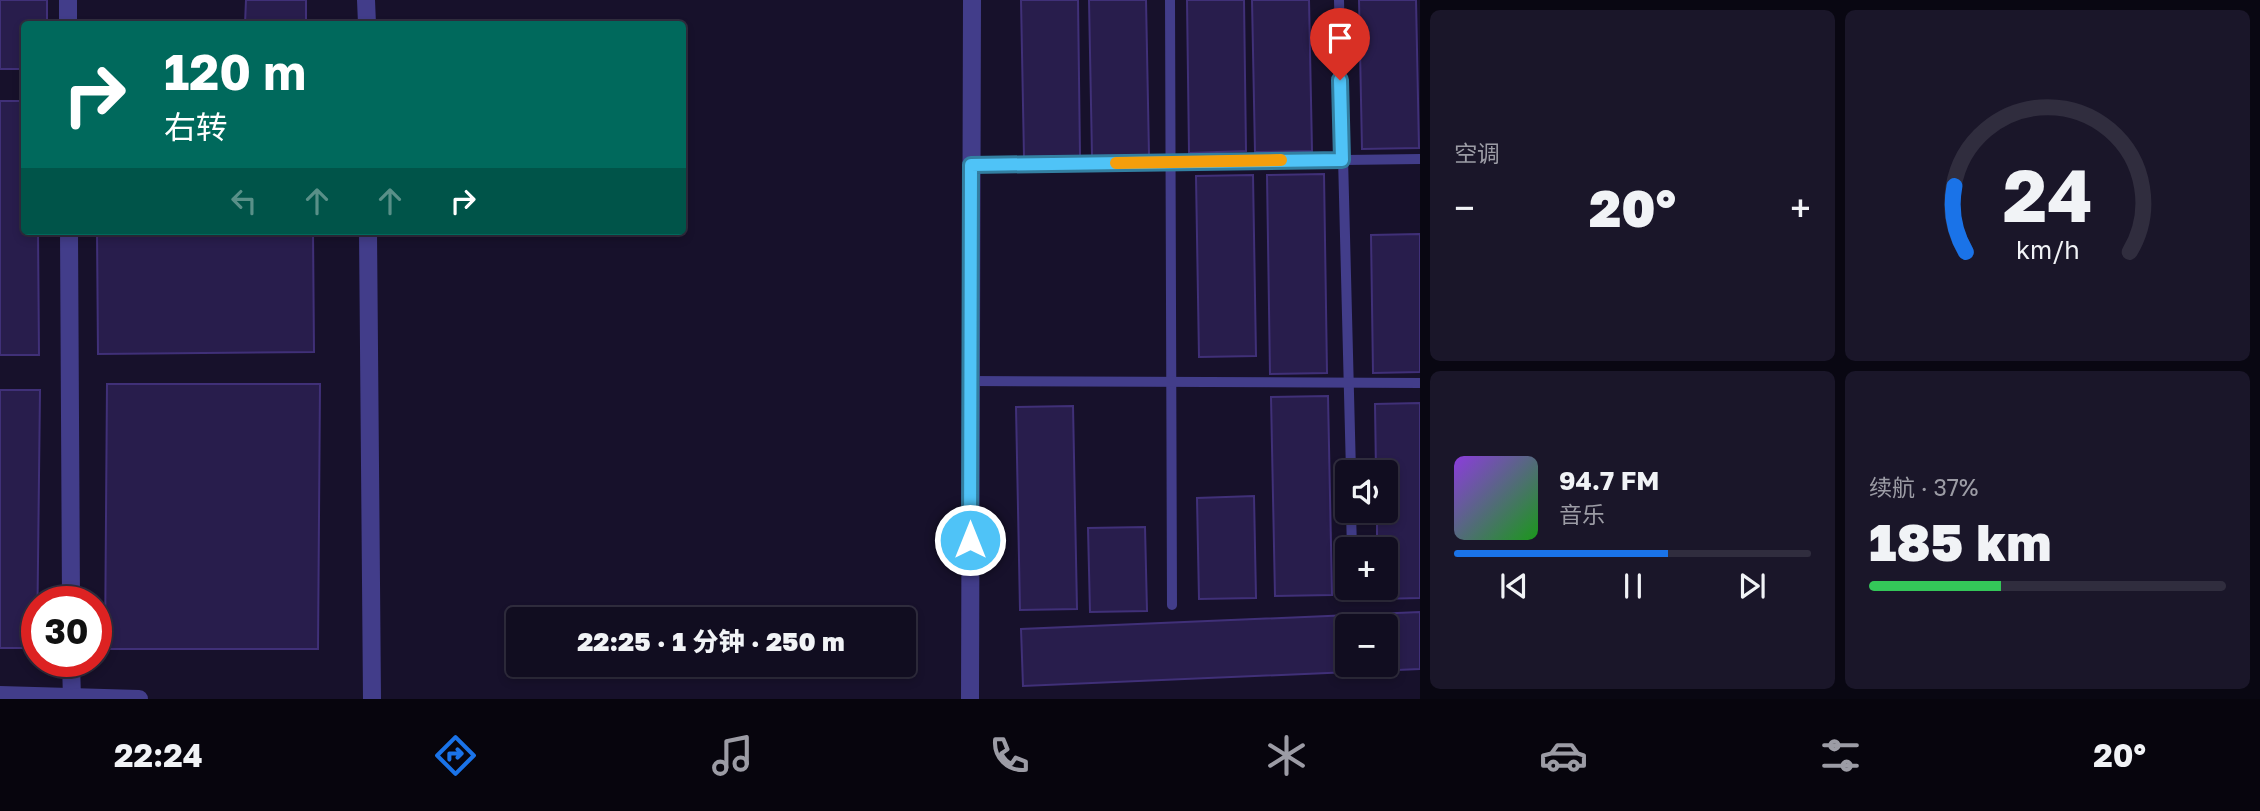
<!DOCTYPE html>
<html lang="zh">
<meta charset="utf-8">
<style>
body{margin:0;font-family:"Golos Text","Noto Sans SC",sans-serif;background:#1a1629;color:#f1f3f6;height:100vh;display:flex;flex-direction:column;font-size:26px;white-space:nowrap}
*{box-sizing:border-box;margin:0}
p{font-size:23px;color:#9c9ca5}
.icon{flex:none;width:38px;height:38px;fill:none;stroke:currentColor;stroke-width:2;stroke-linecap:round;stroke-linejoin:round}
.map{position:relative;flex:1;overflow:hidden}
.drawer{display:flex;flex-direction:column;gap:10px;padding:10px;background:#090712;width:840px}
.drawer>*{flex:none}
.guide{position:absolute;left:21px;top:21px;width:665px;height:214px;border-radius:7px;box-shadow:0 4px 10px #0003,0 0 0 2px #302d3e;background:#00695c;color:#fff;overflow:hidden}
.fabs{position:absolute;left:1335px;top:460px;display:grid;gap:14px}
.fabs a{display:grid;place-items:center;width:63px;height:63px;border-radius:7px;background:#110d20;box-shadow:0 4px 10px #0003,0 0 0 2px #302d3e;font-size:35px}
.speed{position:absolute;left:21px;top:586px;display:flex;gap:14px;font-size:35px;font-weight:700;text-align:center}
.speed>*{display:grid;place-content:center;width:91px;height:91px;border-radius:50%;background:#110d20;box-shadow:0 4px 10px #0003,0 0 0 2px #302d3e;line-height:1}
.speed .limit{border:10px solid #d22;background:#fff;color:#111}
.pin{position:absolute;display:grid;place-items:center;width:60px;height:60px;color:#fff;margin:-72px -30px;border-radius:50% 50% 50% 0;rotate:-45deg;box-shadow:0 0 7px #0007}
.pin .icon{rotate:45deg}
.me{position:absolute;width:77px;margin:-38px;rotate:0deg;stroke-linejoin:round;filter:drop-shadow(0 0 5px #0008)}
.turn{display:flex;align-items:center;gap:24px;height:147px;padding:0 28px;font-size:32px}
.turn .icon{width:91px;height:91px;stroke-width:2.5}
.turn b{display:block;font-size:49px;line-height:60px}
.lanes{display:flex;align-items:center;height:66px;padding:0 28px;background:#0003;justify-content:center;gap:35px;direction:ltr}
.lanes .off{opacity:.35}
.big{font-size:52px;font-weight:800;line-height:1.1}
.drawer .widget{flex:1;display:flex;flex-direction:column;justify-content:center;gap:10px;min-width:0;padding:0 24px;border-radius:10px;background:#1a1629}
.drawer .dial{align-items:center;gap:0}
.dial svg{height:182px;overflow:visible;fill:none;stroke:#302d3e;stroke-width:7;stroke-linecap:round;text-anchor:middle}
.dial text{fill:#f1f3f6;stroke:none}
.song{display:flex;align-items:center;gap:21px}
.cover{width:84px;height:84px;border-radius:10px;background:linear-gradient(135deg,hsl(270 70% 55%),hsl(120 70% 35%))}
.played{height:7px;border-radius:4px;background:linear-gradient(90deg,#1a73e8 60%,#302d3e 60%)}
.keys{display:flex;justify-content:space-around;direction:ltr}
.heat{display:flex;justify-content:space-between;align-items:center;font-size:38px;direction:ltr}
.charge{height:10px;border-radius:5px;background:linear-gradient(90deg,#34c759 37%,#302d3e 0)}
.drawer .tiles{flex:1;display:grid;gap:10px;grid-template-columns:repeat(2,1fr)}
.trip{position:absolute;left:506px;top:607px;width:410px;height:70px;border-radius:7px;background:#110d20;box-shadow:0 4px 10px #0003,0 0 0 2px #302d3e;font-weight:800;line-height:70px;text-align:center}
.menu{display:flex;height:112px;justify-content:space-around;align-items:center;background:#07050d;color:#9c9ca5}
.menu .icon{width:49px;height:49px}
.menu .active{color:#1a73e8}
.menu b{font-size:32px;color:#f1f3f6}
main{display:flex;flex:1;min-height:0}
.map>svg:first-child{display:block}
.building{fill:#281d4c;stroke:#403078;stroke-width:2;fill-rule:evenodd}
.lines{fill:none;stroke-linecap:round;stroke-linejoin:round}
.service{stroke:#423d8a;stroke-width:10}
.minor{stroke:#423d8a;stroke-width:18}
.tertiary{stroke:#423d8a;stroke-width:18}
.route-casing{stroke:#337fa1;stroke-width:18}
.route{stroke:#4fc3f7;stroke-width:12}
.slow{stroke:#f59e0b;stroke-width:12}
</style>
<main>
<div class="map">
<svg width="1420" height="699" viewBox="0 0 1420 699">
<rect width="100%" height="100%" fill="#17112b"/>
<g class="building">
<path d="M0,0h47v24h-23v45h-24z"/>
<path d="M246,0h60v24h-61z"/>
<path d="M1021,0h57l2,156 -56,1z"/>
<path d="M1089,0h57l3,155 -57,1z"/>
<path d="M1187,0h57l2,151 -57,2z"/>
<path d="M1252,0h57l3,151 -57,1z"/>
<path d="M1359,0h57l3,148 -57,1z"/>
<path d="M0,101h24v130h14l1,124h-39z"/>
<path d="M1324,174l3,199 -57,1 -3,-199z"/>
<path d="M1253,175l3,181 -57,1 -3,-181z"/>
<path d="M97,231h216l1,121 -216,2z"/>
<path d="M1420,234v138l-47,1 -2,-138z"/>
<path d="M107,384h213l-2,265h-213z"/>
<path d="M0,390h40l-3,258h-37z"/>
<path d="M1328,396l4,199 -57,1 -4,-199z"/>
<path d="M1420,403v195l-42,1v-11h8v-38h-9v-39h9v-39h-10l-1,-68z"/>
<path d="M1073,406l4,203 -57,1 -4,-203z"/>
<path d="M1254,496l2,102 -57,1 -2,-101z"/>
<path d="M1145,527l2,84 -57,1 -2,-84z"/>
<path d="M1420,612v57l-397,17 -2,-57zM1348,626h38v39h-38z"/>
</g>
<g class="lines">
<g class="service">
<path d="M1170,0l2,605"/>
<path d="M1339,0l12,472"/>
<path d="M971,165l449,-6"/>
<path d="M970,381l450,2"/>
<path d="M1351,511l1,39"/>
<path d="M1353,588v4"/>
</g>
<g class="minor">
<path d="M68,0v24"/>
<path d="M69,231l2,371"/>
<path d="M71,662l1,37"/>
<path d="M0,695l139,4"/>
<path d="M970,699l2,-699"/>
</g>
<g class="tertiary">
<path d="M366,0l1,24"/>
<path d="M368,231l4,468"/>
</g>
</g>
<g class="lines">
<g class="route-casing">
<path id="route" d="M970,540l1,-375 371,-5 -2,-80"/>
</g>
<use href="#route" class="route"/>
<path class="slow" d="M1116,163l165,-3"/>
</g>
</svg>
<div class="fabs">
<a><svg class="icon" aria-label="sound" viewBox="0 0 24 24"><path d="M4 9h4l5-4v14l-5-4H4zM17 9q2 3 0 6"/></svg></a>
<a>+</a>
<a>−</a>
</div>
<div class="speed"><div class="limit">30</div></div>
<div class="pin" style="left:1340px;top:80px;background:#d93025"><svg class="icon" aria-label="arrive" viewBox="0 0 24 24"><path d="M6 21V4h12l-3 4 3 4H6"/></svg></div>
<svg class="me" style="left:970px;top:540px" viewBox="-20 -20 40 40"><circle r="17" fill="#4fc3f7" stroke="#fff" stroke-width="3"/><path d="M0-11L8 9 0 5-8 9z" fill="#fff"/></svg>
<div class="trip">22:25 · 1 分钟 · 250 m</div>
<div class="guide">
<div class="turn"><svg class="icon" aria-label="right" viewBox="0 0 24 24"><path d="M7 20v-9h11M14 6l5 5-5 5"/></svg><div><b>120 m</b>右转</div></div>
<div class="lanes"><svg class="icon off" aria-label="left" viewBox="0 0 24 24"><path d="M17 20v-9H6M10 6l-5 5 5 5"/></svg><svg class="icon off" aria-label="ahead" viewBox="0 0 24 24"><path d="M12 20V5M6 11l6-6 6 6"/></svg><svg class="icon off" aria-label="ahead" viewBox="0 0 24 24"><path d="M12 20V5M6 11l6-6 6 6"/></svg><svg class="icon" aria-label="right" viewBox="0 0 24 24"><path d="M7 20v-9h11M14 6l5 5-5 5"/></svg></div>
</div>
</div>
<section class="drawer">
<div class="tiles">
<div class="widget"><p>空调</p>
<div class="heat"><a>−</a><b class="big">20°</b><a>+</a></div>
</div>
<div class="widget dial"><svg viewBox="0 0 100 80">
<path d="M14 69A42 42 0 1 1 86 69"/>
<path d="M14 69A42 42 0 0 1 9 40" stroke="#1a73e8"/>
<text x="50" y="56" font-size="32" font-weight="700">24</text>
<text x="50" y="72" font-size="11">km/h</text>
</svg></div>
<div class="widget">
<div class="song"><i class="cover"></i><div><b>94.7 FM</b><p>音乐</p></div></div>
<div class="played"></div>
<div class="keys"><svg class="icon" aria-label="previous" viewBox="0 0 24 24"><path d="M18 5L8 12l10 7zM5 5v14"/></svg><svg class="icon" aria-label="pause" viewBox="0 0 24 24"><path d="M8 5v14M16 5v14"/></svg><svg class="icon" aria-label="next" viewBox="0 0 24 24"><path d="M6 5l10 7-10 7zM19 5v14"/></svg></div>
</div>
<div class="widget"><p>续航 · 37%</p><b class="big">185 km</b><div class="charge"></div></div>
</div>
</section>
</main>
<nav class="menu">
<b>22:24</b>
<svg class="icon active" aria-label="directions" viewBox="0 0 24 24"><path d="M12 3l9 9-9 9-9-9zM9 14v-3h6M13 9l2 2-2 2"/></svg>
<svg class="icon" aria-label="music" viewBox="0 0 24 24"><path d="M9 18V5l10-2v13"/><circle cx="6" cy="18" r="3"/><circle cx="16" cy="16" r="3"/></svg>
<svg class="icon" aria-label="phone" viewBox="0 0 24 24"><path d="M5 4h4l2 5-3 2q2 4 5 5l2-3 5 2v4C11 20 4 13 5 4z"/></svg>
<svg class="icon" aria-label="climate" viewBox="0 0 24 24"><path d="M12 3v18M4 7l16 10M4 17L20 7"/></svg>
<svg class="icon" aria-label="car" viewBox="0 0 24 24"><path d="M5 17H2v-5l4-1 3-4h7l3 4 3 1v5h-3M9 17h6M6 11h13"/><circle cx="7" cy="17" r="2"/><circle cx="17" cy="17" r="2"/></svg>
<svg class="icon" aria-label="filters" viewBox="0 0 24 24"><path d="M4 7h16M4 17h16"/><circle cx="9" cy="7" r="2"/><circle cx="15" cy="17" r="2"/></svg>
<b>20°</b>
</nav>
